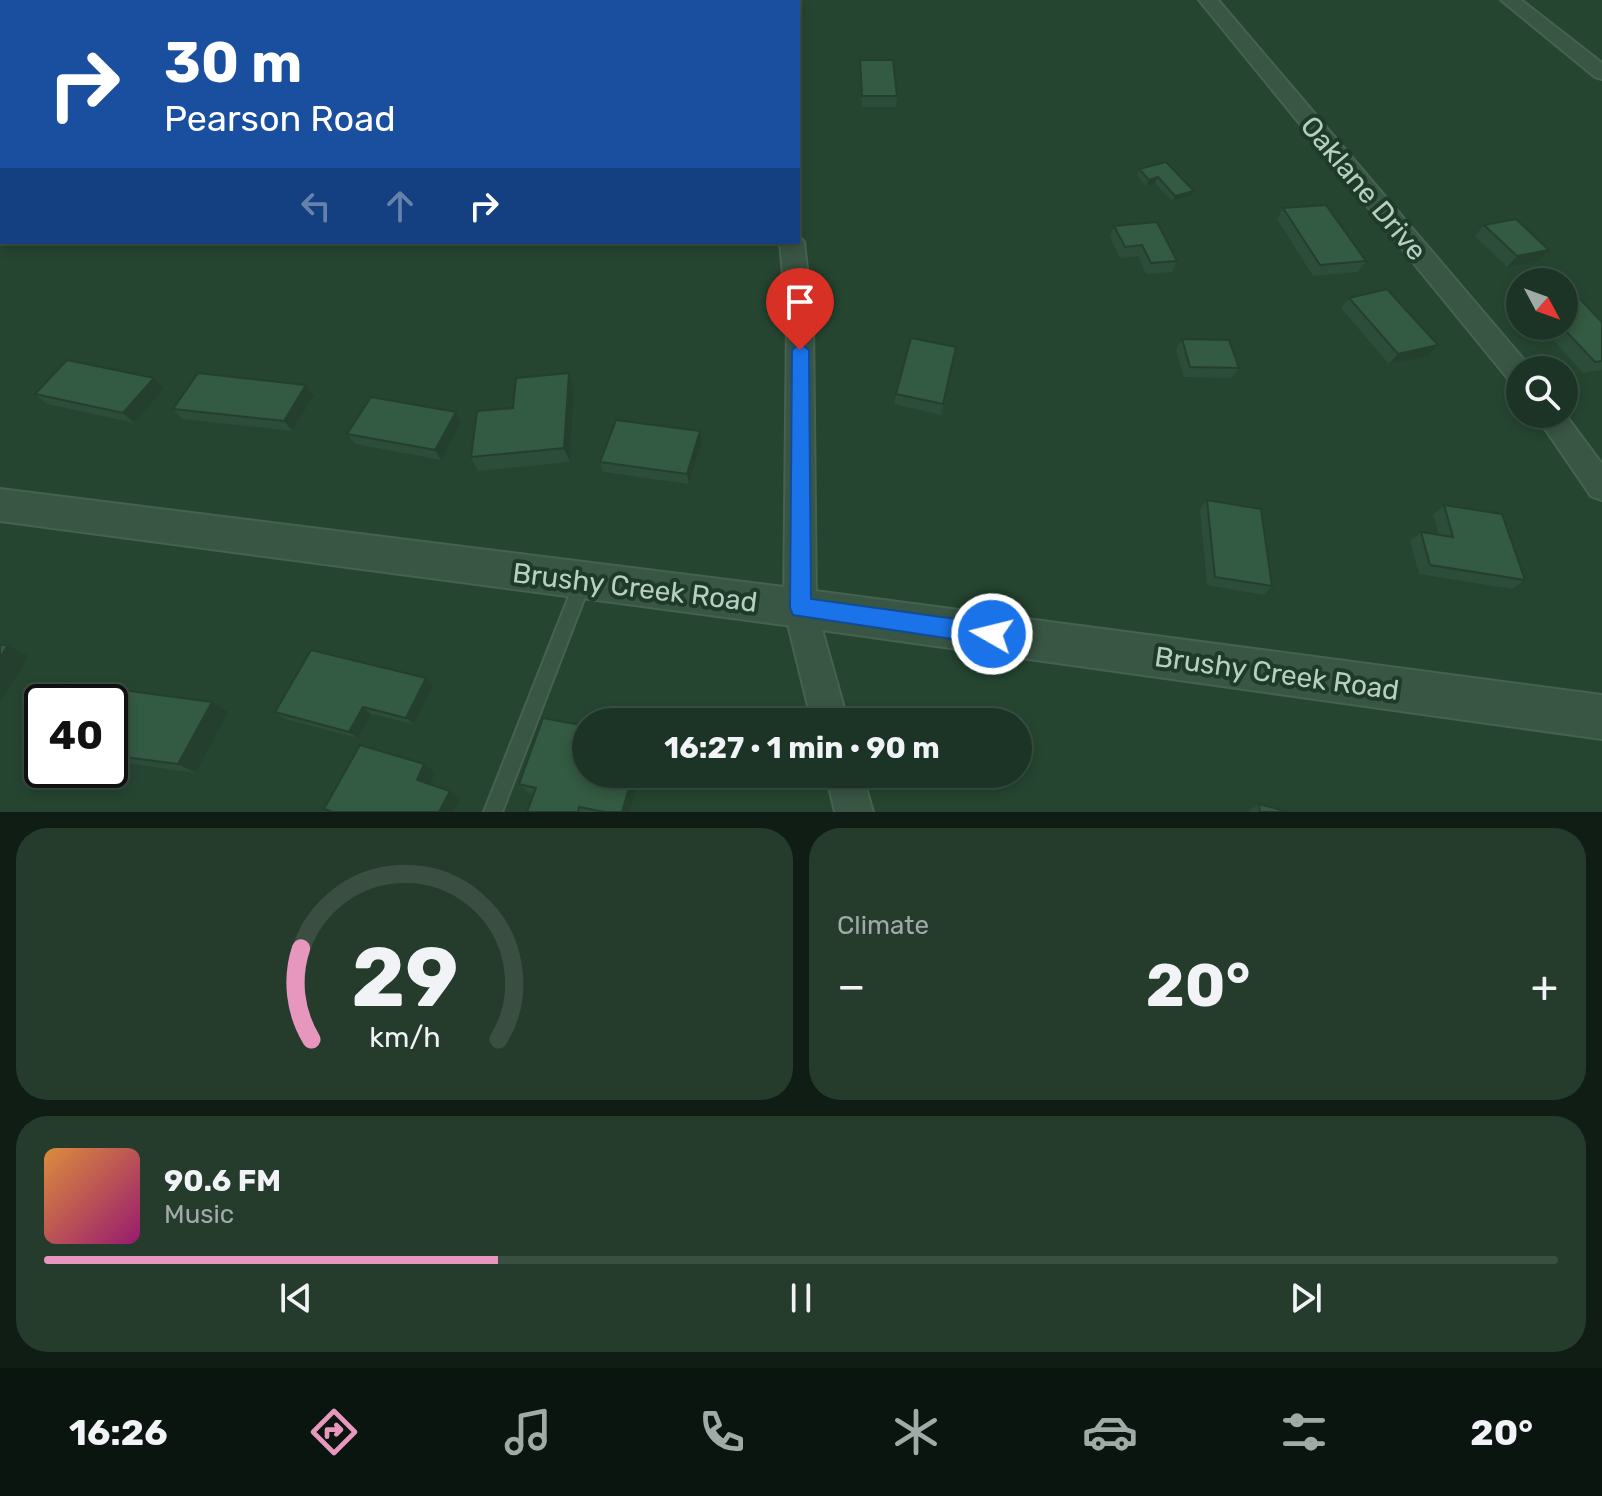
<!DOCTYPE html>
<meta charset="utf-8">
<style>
body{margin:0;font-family:Rubik,sans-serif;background:#253c2d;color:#f1f3f6;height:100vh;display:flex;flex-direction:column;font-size:30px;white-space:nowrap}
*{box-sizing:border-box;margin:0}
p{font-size:26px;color:#a0aaa7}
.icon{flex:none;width:44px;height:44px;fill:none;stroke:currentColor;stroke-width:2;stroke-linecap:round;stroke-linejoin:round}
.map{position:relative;height:812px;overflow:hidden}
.details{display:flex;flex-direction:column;gap:16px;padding:16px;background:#0f1d14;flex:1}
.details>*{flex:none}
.top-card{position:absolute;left:0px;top:0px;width:800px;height:244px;box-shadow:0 4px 12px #0003,0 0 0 2px #3a4f42;background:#1a4fa0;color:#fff;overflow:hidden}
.needle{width:52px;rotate:131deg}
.tools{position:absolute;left:1506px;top:268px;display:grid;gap:16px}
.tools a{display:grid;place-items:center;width:72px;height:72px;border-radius:50%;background:#1c3425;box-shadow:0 4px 12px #0003,0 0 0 2px #3a4f42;font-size:40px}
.speed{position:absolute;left:24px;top:684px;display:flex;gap:16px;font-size:40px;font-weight:700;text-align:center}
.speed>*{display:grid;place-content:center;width:104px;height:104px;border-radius:50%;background:#1c3425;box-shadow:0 4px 12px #0003,0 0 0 2px #3a4f42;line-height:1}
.speed .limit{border:4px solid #111;border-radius:12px;background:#fff;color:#111}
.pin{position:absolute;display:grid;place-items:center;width:68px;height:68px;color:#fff;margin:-82px -34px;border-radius:50% 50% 50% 0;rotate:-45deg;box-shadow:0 0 8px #0007}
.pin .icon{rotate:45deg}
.me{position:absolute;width:88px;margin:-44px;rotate:278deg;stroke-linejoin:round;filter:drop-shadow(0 0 6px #0008)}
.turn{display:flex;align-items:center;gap:28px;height:168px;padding:0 32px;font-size:36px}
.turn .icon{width:104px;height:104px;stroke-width:2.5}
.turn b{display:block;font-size:56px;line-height:68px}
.lanes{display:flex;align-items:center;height:76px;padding:0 32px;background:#0003;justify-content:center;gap:40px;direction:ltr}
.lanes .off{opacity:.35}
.big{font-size:60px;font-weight:700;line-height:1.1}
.details .widget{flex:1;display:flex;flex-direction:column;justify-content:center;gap:12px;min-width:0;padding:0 28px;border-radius:32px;background:#253c2d}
.details .dial{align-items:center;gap:0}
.dial svg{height:208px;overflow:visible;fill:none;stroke:#3a4f42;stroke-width:7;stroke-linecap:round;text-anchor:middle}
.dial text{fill:#f1f3f6;stroke:none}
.song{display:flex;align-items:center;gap:24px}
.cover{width:96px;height:96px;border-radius:12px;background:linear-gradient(135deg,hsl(30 70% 55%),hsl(320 70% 35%))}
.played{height:8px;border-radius:4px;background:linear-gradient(90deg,#e797bd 30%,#3a4f42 30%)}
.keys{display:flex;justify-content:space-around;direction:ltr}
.heat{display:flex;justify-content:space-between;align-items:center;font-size:44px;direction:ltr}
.details .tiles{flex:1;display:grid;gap:16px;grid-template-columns:1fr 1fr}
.widget:last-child{grid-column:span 2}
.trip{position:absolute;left:572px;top:708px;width:460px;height:80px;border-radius:40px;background:#1c3425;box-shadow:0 4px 12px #0003,0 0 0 2px #3a4f42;font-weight:700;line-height:80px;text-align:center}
.menu{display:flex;height:128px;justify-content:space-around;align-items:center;background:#0b150f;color:#a0aaa7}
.menu .icon{width:56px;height:56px}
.menu .active{color:#e797bd}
.menu b{font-size:36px;color:#f1f3f6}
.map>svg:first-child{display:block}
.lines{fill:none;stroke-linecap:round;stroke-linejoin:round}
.service-casing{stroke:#466151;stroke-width:4}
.minor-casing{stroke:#466151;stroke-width:4}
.tertiary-casing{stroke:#466151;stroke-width:4}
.service{fill:#395544;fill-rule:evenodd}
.minor{fill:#395544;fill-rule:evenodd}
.tertiary{fill:#395544;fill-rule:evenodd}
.wall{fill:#2c4d39}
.shaded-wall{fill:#243f2e}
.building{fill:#335a42;stroke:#243f2e;stroke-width:2}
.route{fill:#1a73e8;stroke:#114b97;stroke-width:2}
.labels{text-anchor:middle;stroke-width:8;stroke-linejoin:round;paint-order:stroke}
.street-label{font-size:28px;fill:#b7cec1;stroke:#1e3a29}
</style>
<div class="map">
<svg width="1602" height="812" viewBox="0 0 1602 812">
<rect width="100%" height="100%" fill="#254531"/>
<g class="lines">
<g class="service-casing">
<path id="service" d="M583,574l6,2 2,5 -89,231h-18l91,-231 2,-5z"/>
</g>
<g class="minor-casing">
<g id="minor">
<rect x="774" y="0" width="18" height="2"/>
<path d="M1199,0h19l312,367 1,3h-11v15l-10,-4z"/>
<path d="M1501,0h20l81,63v16l-7,-2z"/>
<path d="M2,51v14l-2,1v-14z"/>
<rect x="0" y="103" width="2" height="12"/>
<path d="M798,235l6,7 9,80 3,286 32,114h-36l-28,-114 3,-286 -7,-80h18z"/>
<path d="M1564,413l38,51v36l-11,-4 -56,-82z"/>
<path d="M826,774h36l11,38h-38z"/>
</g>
</g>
<g class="tertiary-casing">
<path id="tertiary" d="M0,489l800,100 802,106v44l-802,-112 -800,-106z"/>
</g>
<use href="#service" class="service"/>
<use href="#minor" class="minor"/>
<use href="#tertiary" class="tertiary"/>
</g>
<g class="wall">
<path d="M860,60l37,36 -1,11h-34l-2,-36z"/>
<path d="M1166,162l25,34 -19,5 -17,-18 -9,3 -9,-11 2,-6z"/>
<path d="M1283,208l83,53 -8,11 -45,4 -36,-57z"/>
<path d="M1484,225l65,25 -10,11 -32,6 -32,-31z"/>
<path d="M1114,226l63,35 -5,11 -26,2 -8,-18 -18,2 -10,-21z"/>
<path d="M1349,298l79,58 -39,8 -48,-56z"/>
<path d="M1602,322v48l-19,3 -42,-47h23z"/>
<path d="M1182,339l57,29 -7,10 -48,-1 -8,-27z"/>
<path d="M956,347l-15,68 -47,-11 2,-10z"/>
<path d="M574,388l-4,74 -92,9 -7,-14 42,-49z"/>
<path d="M164,389l-30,34 -87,-19 -12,-10z"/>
<path d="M314,396l-22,35 -110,-12 -9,-10z"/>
<path d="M456,412l5,10 -20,38 -86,-16 -8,-10z"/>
<path d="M700,431l2,10 -13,43 -86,-12 -3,-10z"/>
<path d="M1207,500l65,86 -8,9 -57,-10 -7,-76z"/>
<path d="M1444,505l81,75 -13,9 -93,-15 -9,-33 11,-9 18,3 -6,-20z"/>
<path d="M426,678l7,8 -19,38 -43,-10 -13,24 -73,-19 -10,-7z"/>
<path d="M110,702l118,10 -32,61 -86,-12z"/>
<path d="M42,714v36l-19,-7z"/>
<path d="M641,774l-11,38h-103l7,-18 -7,-2 -8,-8z"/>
<path d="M1259,804l29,8h-38v-2z"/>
</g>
<g class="shaded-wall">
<path d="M1158,177l-3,6 -9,3 3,-6z"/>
<path d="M1194,191l-3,5 -19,5 3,-5z"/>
<path d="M1549,250l-10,11 -32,6 10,-11z"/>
<path d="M1438,345l-10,11 -39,8 9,-10z"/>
<path d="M569,373l5,15 -4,74 -6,-14z"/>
<path d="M154,378l10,11 -30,34 -11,-10z"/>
<path d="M306,385l8,11 -22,35 -8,-10z"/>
<path d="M456,412l5,10 -20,38 -6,-10z"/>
<path d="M700,431l2,10 -13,43 -2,-10z"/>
<path d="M8,645l21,11 -29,46v-44z"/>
<path d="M426,678l7,8 -19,38 -8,-6z"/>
<path d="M212,702l16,10 -32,61 -18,-9z"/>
<path d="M363,707l8,7 -13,24 -9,-6z"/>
<path d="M424,764l11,9 -7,15 -11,-8z"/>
<path d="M633,774h8l-11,38h-8z"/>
<path d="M450,791l10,8 -7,13h-14z"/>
</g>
<g class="building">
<path d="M860,60h33l4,36h-35z"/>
<path d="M1166,162l28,29 -19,5 -17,-19 -9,3 -10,-11z"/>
<path d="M1326,205l40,56 -46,4 -37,-57z"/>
<path d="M1516,219l33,31 -32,6 -33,-31z"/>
<path d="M1157,222l20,39 -26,2 -9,-18 -17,2 -11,-21z"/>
<path d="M1387,289l51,56 -40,9 -49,-56z"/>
<path d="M1576,295l26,27v39l-7,1 -34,-36h3v-29z"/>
<path d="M911,338l45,9 -13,57 -47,-10z"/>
<path d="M1182,339l47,1 10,28 -49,-1z"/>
<path d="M67,360l87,18 -31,35 -88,-19z"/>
<path d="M198,373l108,12 -22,36 -111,-12z"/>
<path d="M569,373l-5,75 -93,9 6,-46 36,-3 3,-30z"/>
<path d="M371,397l85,15 -21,38 -88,-16z"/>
<path d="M616,420l84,11 -13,43 -87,-12z"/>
<path d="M1207,500l54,9 11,77 -57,-9z"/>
<path d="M1444,505l58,9 23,66 -95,-15 -9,-33 32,5z"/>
<path d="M0,645h8l-8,13z"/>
<path d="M311,650l115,28 -20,40 -43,-11 -14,25 -74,-20z"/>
<path d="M63,682l149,20 -34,62 -68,-9v-53h-60z"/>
<path d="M42,714v31l-19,-2z"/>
<path d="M543,718l43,8v48h47l-11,38h-17l-26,-5 -1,5h-51l9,-24 -17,-4z"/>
<path d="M360,745l64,19 -7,16 33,11 -11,21h-106l-9,-3z"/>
<path d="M1259,804l29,8h-28z"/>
</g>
<path class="route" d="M800,343l9,7 2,249 181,25 8,3 3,7 -3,8 -8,3 -199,-30 -3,-7 2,-258z"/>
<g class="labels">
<g class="street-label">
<text transform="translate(1364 188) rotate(50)" y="10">Oaklane Drive</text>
<text transform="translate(635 587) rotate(7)" y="10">Brushy Creek Road</text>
<text transform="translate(1277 673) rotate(8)" y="10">Brushy Creek Road</text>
</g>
</g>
</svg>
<div class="tools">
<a><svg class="needle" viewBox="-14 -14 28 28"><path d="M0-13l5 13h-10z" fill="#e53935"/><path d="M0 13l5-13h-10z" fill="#a0aaa7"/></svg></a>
<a><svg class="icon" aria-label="search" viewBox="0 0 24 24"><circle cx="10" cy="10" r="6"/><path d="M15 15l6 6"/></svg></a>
</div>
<div class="speed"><div class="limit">40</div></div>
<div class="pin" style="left:800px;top:350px;background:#d93025"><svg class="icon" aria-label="arrive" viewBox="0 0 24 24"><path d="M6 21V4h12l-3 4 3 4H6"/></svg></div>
<svg class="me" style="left:992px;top:634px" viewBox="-20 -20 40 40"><circle r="17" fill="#1a73e8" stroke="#fff" stroke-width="3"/><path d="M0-11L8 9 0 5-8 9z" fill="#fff"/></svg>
<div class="trip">16:27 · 1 min · 90 m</div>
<div class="top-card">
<div class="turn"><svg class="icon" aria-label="right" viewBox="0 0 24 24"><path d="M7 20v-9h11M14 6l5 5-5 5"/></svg><div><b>30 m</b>Pearson Road</div></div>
<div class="lanes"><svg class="icon off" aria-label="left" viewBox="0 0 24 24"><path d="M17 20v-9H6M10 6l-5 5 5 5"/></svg><svg class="icon off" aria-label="ahead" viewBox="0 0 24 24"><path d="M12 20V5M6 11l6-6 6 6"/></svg><svg class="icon" aria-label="right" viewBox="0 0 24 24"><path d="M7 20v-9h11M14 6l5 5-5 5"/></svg></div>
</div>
</div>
<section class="details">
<div class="tiles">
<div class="widget dial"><svg viewBox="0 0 100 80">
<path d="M14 69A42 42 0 1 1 86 69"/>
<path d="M14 69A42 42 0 0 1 10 34" stroke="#e797bd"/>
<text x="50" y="56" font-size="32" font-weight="700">29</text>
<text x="50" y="72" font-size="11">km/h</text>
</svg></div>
<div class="widget"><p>Climate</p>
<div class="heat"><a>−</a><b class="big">20°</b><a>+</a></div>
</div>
<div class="widget">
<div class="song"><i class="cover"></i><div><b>90.6 FM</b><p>Music</p></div></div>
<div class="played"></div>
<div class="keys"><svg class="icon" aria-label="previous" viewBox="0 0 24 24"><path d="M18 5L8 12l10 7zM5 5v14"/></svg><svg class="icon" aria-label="pause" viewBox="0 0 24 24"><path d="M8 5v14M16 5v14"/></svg><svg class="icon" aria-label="next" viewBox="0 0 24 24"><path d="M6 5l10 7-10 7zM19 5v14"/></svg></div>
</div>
</div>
</section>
<nav class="menu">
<b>16:26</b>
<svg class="icon active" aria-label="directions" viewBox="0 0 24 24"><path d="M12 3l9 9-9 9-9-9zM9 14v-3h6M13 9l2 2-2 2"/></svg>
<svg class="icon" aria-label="music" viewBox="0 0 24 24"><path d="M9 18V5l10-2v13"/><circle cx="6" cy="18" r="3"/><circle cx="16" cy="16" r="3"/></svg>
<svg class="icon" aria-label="phone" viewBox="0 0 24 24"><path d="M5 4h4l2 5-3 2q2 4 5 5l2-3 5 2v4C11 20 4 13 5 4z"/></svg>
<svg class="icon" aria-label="climate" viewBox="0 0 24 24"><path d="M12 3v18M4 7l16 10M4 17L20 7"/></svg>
<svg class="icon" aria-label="car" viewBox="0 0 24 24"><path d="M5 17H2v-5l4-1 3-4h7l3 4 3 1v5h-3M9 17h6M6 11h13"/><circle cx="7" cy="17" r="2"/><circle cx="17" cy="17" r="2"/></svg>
<svg class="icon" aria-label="filters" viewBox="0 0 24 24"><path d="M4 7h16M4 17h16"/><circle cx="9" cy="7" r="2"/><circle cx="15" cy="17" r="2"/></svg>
<b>20°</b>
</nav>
